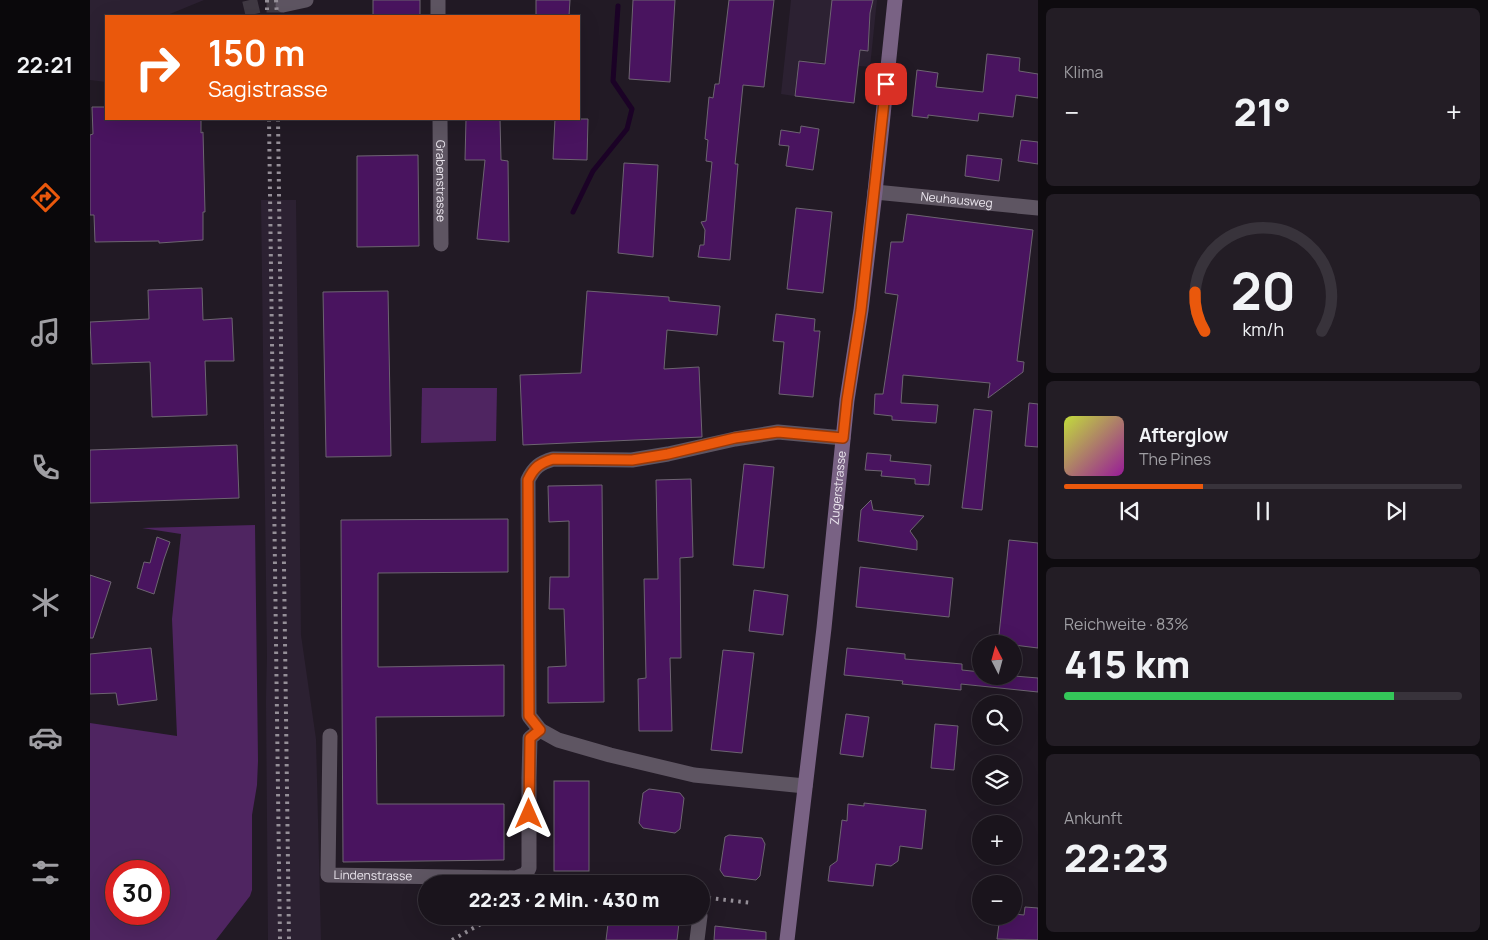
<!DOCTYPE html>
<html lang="de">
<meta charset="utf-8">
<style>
body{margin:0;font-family:Manrope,sans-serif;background:#231d25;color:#f1f3f6;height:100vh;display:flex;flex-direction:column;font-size:19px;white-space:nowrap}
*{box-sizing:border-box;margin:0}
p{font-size:16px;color:#9f9ea3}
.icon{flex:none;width:28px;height:28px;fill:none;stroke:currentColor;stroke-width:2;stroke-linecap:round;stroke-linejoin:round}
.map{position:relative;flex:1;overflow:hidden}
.sheet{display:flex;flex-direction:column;gap:8px;padding:8px;background:#0e0b0f;width:450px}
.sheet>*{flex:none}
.banner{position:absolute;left:15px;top:15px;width:475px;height:105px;border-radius:0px;box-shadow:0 5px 20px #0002,0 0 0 1px #38333b;background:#ea580c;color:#fff;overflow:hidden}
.needle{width:32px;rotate:354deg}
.controls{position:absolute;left:882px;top:635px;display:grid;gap:10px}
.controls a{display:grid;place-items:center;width:50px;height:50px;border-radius:50%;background:#1a141c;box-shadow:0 5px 20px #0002,0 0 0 1px #38333b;font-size:25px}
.speed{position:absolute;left:15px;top:860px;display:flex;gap:10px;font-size:25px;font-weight:700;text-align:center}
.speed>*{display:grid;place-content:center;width:65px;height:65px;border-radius:50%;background:#1a141c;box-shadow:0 5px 20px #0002,0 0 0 1px #38333b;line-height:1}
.speed .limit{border:8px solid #d22;background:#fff;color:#111}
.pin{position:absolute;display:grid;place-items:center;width:42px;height:42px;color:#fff;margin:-21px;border-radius:10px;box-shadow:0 2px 8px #0006}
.me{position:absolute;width:55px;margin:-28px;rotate:0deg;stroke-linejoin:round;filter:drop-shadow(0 0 4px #0008)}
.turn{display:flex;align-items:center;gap:18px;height:105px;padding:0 20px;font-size:22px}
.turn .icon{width:65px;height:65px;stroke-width:2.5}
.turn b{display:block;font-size:35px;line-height:42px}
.big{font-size:38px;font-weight:800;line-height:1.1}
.sheet .widget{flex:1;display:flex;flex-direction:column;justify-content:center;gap:8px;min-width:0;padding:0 18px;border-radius:8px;background:#231d25}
.sheet .dial{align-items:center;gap:0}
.dial svg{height:130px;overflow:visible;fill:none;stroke:#38333b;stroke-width:7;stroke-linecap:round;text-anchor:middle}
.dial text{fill:#f1f3f6;stroke:none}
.song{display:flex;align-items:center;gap:15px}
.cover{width:60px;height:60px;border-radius:8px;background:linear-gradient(135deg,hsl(70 70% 55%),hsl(300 70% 35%))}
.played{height:5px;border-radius:2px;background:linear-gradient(90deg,#ea580c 35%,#38333b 35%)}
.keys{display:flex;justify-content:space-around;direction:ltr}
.heat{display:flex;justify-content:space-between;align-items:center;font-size:28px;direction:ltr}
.charge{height:8px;border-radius:4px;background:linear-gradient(90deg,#34c759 83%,#38333b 0)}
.trip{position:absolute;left:328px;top:875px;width:292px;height:50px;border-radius:25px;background:#1a141c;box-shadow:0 5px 20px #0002,0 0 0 1px #38333b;font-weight:800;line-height:50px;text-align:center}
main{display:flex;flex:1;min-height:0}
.tab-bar{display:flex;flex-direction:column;width:90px;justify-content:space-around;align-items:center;background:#0a080b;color:#9f9ea3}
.tab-bar .icon{width:35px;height:35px}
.tab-bar .on{color:#ea580c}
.tab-bar b{font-size:22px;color:#f1f3f6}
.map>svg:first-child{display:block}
.built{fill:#2c2132}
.green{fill:#4f2561;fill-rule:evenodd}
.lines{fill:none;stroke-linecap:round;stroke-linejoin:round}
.stream{stroke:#1b0226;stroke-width:5}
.building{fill:#49145f;stroke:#6d6471}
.street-tunnel{stroke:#403943;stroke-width:15;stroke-dasharray:15 8;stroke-linecap:butt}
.street{stroke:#5e5562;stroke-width:15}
.secondary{stroke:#796284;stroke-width:15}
.rail{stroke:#958f98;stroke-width:4;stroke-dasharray:2.5 5;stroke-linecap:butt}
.route-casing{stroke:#983908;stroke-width:12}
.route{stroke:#ea580c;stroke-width:9}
.labels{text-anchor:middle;stroke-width:4.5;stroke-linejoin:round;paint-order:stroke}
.street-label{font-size:12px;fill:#ebe6ee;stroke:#09060b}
</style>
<main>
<nav class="tab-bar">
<b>22:21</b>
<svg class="icon on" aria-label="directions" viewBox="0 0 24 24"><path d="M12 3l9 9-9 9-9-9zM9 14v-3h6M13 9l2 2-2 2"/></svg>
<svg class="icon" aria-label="music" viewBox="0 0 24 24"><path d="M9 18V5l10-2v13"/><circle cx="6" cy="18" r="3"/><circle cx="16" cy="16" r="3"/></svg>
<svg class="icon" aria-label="phone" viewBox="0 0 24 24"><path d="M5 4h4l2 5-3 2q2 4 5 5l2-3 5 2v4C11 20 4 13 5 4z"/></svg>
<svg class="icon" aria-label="climate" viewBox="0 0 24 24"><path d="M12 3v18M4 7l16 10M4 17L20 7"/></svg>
<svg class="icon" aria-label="car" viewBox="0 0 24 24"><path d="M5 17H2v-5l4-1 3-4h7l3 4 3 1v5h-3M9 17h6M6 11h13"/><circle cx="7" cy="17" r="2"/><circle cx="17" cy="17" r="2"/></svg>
<svg class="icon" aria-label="filters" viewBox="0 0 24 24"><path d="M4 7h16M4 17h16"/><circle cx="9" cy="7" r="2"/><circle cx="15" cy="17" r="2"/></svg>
</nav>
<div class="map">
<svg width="948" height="940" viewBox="0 0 948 940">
<rect width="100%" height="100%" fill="#221a25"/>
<g class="built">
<path d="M0,0h114l-39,16h-59v66l-16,-2z"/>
<path d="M701,0h86l-7,67 -71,-7 -5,36 -13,-2z"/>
<path d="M171,200h35l5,435 15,104 5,201h-53l-2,-240 1,-44z"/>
</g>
<g class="green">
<path d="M332,388h75l-1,53 -75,2z"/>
<path d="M165,525l3,236 -1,24 -5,30v75l-2,6 -34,44h-126v-217l87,13 -5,-117 9,-85 -39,-6zM26,871h43v43h-43z"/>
</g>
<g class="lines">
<path class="stream" d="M483,212l20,-41 34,-42 5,-20 -19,-28 5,-75"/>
</g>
<g class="building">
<rect x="283" y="0" width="47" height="16"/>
<path d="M446,0h34l-1,16h-33z"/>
<path d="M543,0h42l-5,82 -41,-3z"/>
<path d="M639,0h45l-10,87 -21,-2 -8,79h3l-8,96 -32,-3 2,-12h4l1,-15 -4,-8 5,-1 6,-59 -6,-1 2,-21 -3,-1 4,-42 4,1 2,-14h4z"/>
<path d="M742,0h41l-3,13 -2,38 -8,-1 -6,53 -59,-7 4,-35 26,3z"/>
<path d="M897,54l33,4 -1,13 19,3v24l-22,-3 -3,22 -34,-4 -1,8 -50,-6v3l-16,-2 5,-46 21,3 -2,14 47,5z"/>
<path d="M2,107h14v12h95v14l2,-1 2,80h-2v28l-44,3v-2l-64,1 -1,-27h-4v-80l3,-1z"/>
<path d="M376,119h34l1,41 7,1 1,81 -32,-3 8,-79h-20z"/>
<path d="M465,119h33l-1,41 -34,-1z"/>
<path d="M711,126l18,3 -6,41 -27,-4 3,-20 -10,-1 2,-15 19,3z"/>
<path d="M931,140l17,2v22l-20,-3z"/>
<path d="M328,155l1,91 -62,1v-91z"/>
<path d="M877,155l35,4 -3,22 -34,-5z"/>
<path d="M534,163l34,2 -5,92 -35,-4z"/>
<path d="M706,208l36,4 -9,81 -36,-4z"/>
<path d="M817,214l126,16 -16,131 7,1 -1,10 -35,26 2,-15 -87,-8 -2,28 37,2 -2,18 -44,-3v-4l-18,-2 1,-20h8l15,-99 -13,-2 6,-51h12z"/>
<path d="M112,288l1,32 29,-2 2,43h-29l2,54 -55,2 -2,-55 -58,2 -2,-42 59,-3 -1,-29z"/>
<path d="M298,291l3,165 -65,1 -3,-165z"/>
<path d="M497,291l82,6v4l51,5 -3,29 -50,-5 -3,39 35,-2 3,70 -179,8 -3,-70 61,-2z"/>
<path d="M686,314l39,5 -1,12h6l-7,66 -34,-3 5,-52 -11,-1z"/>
<path d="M939,403l9,1v43l-13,-1z"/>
<path d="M884,409l18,2 -10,99 -20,-2z"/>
<path d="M147,445l2,53 -149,5v-53z"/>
<path d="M777,453l24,2 -1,6 41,4 -2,20 -14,-1v-5l-34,-3 1,-5 -17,-1z"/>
<path d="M654,464l30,3 -10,101 -31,-3z"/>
<path d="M601,479l2,78 -13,1 1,100h-11l2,73h-33l-1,-52 8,-1 -2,-99h14l-2,-99z"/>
<path d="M512,485l2,217 -56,1v-36l18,-1 -2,-57h-15l1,-32h19v-56l-20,1 -1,-36z"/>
<path d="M781,500l2,10 51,6 -14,15 7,10v9l-59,-9 3,-31z"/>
<path d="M418,519v53l-130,1v94l126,-2v51l-128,1 1,87h127v56l-161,2 -2,-342z"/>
<path d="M67,537l13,5 -6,17 -10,35 -17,-6 7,-26 6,1z"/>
<path d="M919,540l29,3v105l-24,-3v-1h-16z"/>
<path d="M770,567l93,11 -4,39 -93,-10z"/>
<path d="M0,575l21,7 -18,56h-3z"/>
<path d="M664,590l34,5 -5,40 -34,-4z"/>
<path d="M61,648l6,52 -39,5 -2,-12 -26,1v-40z"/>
<path d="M757,648l58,6v5l57,5v6l19,2v4h33l24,2v14l-77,-8v6l-59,-6 1,-3 -59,-6z"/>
<path d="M633,650l31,3 -12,100 -31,-3z"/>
<path d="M756,714l23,3 -6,40 -23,-3z"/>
<path d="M845,724l23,2 -4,44 -23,-2z"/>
<rect x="464" y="781" width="35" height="90"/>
<path d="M559,789l31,4 4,5 -4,31 -5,4 -32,-5 -4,-5 4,-30z"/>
<path d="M774,803l62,7 -4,39 -22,-3 -2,15 -7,5 -15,-2 -3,22 -45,-5 2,-15 7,-5 5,-41 5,1 1,-17 16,2z"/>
<path d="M639,835l33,3 3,6 -5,32 -4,4 -32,-4 -4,-6 5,-33z"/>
<path d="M935,907l13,1v32l-41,-1 3,-23h14v-2l10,1z"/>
<path d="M519,916l70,7 -2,17h-71z"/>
<path d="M625,926l51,6v8h-52z"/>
</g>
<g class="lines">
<path class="street-tunnel" d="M154,9l17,-4h22"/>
<g class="street">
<path d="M348,0v16"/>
<path d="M193,5l23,-5"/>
<path id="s1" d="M350,119l1,125"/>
<path id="s2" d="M785,192l163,16"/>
<path d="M450,730l-11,-14 -1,-236c6,-13 12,-17 25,-21l79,1 36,-6 67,-15 43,-7 65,6"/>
<path id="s3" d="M240,736l-2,139 188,3 10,-4 3,-6v-90l1,-40 10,-8 18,10 52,15 84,20 111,11"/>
<path d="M607,940l3,-24"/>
</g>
<path class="secondary" id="s4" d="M697,940l37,-312 23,-228 14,-90 14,-118 20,-192"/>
<g class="rail">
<path d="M177,0v16"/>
<path d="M186,0l1,16"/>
<path d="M179,119l11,821"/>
<path d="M188,119l11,821"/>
<path d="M611,897l51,6"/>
<path d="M362,940l43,-24"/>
</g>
</g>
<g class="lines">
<g class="route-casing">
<path id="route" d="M439,814l1,-76 10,-8 -11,-14 -1,-236c6,-13 12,-17 25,-21l79,1 36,-6 67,-16 43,-6 65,6 4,-38 14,-90 25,-226"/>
</g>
<use href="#route" class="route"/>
</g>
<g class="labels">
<g class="street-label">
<text dy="4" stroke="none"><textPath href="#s1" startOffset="62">Grabenstrasse</textPath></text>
<text dy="4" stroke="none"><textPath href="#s2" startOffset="82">Neuhausweg</textPath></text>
<text dy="4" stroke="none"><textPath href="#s4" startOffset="455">Zugerstrasse</textPath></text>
<text dy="4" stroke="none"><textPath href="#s3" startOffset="184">Lindenstrasse</textPath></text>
</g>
</g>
</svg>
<div class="controls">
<a><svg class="needle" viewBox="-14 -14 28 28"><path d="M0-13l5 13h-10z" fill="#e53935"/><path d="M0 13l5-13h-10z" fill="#9f9ea3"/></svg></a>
<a><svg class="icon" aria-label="search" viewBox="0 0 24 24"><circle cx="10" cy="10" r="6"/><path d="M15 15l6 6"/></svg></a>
<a><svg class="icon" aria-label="layers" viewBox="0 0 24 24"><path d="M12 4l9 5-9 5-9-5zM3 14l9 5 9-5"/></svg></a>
<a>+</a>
<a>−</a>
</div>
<div class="speed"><div class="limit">30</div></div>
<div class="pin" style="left:796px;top:84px;background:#d93025"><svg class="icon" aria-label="arrive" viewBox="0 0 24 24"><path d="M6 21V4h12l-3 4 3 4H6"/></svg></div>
<svg class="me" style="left:439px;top:814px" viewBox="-20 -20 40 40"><path d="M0-17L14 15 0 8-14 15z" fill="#ea580c" stroke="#fff" stroke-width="4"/></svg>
<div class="trip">22:23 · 2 Min. · 430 m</div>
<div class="banner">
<div class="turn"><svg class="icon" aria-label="right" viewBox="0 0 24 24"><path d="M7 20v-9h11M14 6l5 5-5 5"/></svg><div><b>150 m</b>Sagistrasse</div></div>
</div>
</div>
<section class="sheet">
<div class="widget"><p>Klima</p>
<div class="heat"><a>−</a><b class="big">21°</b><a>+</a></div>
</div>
<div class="widget dial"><svg viewBox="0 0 100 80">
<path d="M14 69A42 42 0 1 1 86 69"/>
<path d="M14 69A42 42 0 0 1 8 45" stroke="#ea580c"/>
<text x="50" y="56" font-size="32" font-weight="700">20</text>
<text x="50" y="72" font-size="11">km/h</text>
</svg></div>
<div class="widget">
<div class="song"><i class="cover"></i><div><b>Afterglow</b><p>The Pines</p></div></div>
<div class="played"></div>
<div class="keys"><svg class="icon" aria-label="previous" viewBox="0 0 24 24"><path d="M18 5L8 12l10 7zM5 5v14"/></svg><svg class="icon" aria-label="pause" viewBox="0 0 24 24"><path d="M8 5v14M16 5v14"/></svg><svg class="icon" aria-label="next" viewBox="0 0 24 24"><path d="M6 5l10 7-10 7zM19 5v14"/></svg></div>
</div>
<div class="widget"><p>Reichweite · 83%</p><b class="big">415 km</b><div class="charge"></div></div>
<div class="widget"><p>Ankunft</p><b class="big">22:23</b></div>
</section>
</main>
